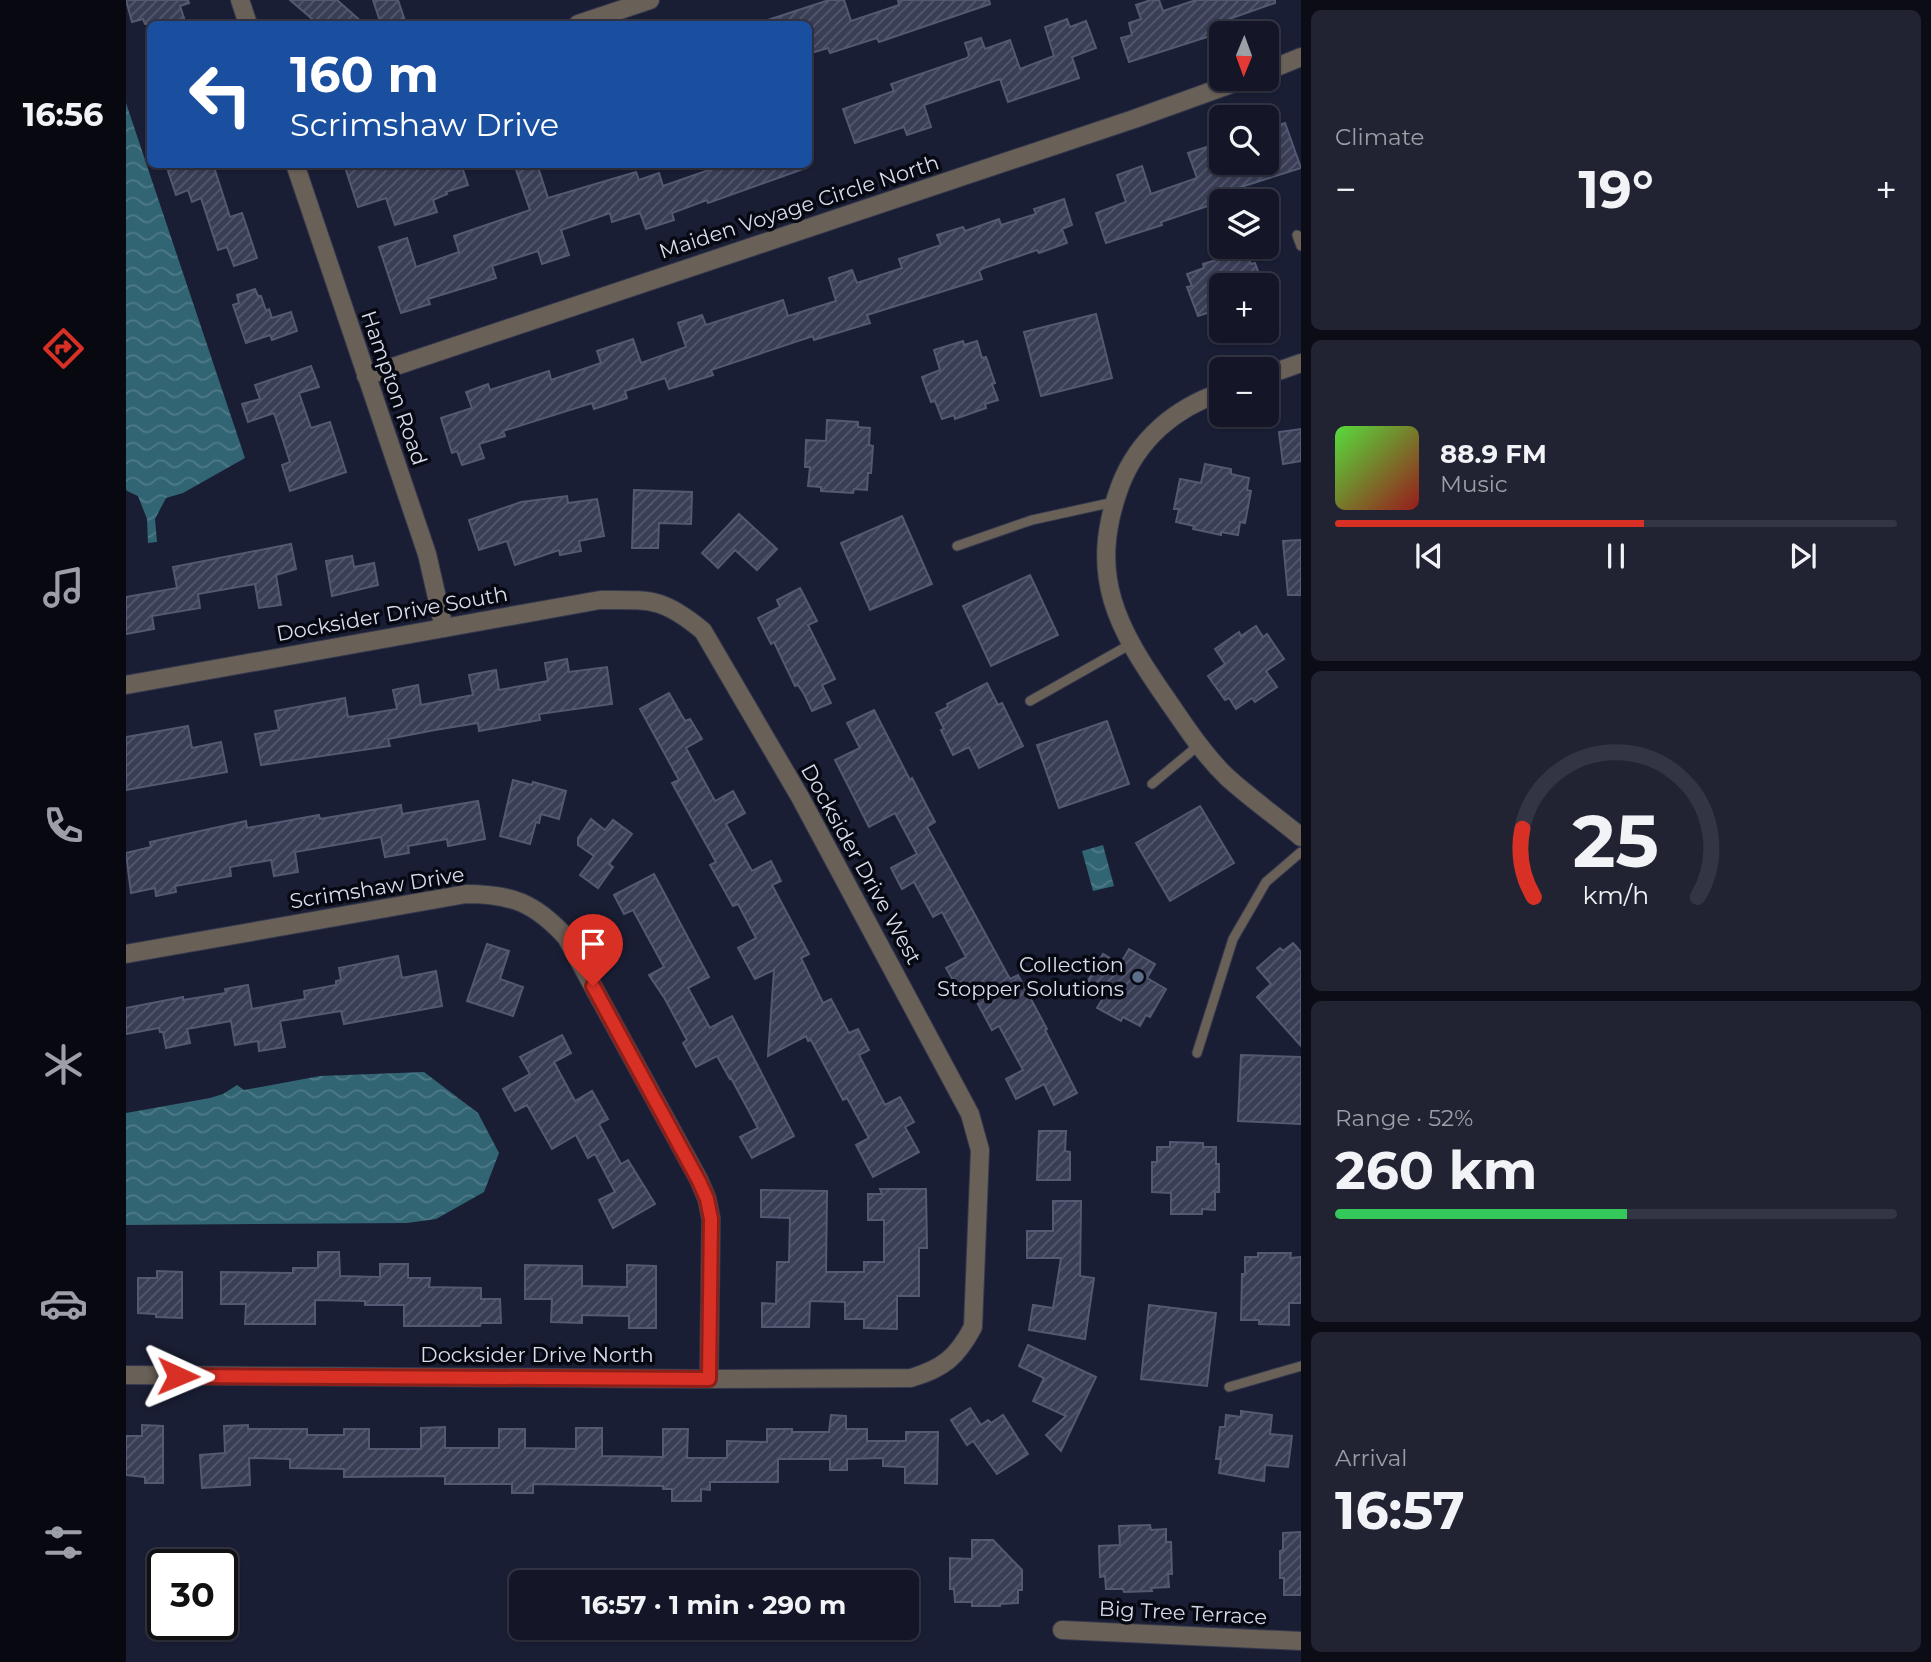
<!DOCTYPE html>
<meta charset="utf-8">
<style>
body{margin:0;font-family:Montserrat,sans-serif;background:#212333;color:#f1f3f6;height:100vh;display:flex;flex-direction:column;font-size:26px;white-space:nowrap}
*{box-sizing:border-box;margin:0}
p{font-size:23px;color:#9d9fa7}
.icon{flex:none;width:38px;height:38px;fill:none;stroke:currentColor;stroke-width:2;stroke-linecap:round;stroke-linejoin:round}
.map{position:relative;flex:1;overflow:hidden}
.side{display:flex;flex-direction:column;gap:10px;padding:10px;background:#0b0c15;width:630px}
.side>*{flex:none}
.hud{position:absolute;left:21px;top:21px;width:665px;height:147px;border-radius:10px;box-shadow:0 2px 5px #0004,0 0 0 2px #333544;background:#1a4fa0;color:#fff;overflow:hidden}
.needle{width:46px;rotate:181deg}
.buttons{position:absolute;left:1083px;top:21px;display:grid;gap:14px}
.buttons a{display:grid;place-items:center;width:70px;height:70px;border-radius:10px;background:#141627;box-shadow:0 2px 5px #0004,0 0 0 2px #333544;font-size:35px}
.speed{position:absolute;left:21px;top:1549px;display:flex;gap:14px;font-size:35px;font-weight:700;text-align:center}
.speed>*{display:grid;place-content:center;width:91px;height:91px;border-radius:50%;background:#141627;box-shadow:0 2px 5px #0004,0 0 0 2px #333544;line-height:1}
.speed .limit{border:4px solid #111;border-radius:10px;background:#fff;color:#111}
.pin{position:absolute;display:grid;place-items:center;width:60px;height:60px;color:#fff;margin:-72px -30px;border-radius:50% 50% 50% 0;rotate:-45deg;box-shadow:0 0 7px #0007}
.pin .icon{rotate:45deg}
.me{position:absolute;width:77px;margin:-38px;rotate:91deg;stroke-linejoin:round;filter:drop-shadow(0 0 5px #0008)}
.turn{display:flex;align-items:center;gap:24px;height:147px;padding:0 28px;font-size:32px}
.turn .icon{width:91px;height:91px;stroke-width:2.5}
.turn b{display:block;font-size:49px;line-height:60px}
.big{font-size:52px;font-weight:700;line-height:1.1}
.side .tile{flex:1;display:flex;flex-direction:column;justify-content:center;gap:10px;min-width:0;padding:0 24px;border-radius:10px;background:#212333}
.side .dial{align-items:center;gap:0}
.dial svg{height:182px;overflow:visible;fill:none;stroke:#333544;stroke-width:7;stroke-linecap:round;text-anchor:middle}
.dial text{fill:#f1f3f6;stroke:none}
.song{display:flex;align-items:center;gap:21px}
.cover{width:84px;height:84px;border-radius:10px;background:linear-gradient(135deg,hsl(110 70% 55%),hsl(0 70% 35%))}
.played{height:7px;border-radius:4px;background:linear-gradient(90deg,#d93025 55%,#333544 55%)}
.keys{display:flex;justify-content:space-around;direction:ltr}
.heat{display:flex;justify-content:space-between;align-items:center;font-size:38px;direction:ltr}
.charge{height:10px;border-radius:5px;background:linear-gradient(90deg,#34c759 52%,#333544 0)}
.trip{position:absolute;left:383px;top:1570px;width:410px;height:70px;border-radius:10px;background:#141627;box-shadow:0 2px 5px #0004,0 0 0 2px #333544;font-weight:700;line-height:70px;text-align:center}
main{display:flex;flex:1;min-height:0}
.menu{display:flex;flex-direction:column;width:126px;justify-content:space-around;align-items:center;background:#080910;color:#9d9fa7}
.menu .icon{width:49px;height:49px}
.menu .selected{color:#d93025}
.menu b{font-size:32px;color:#f1f3f6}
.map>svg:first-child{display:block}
.water{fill:url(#water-waves)}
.building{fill:url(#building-hatch);stroke:#535972;stroke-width:2}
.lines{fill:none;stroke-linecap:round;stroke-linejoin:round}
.service-casing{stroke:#35394e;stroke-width:11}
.minor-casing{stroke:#35394e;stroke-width:20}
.service{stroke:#696057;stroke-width:9}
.minor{stroke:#696057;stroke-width:18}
.route-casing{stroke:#8d1f18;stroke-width:18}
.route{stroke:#d93025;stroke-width:12}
.service-dot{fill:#5c6f8a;stroke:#070912;stroke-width:2.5}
.labels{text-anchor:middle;stroke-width:7;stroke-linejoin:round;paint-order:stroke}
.street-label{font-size:21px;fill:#d8dceb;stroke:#070912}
.poi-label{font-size:21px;fill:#d8dceb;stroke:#070912;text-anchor:end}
</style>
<main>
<nav class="menu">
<b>16:56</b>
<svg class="icon selected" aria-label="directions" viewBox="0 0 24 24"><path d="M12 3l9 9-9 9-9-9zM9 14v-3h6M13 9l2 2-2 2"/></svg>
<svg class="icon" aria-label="music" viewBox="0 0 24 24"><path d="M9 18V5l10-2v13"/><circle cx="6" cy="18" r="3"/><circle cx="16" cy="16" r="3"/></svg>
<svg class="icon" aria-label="phone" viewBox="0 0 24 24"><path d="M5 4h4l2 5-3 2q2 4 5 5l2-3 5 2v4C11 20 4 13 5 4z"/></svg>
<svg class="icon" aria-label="climate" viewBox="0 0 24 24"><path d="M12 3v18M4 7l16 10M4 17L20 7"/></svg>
<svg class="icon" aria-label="car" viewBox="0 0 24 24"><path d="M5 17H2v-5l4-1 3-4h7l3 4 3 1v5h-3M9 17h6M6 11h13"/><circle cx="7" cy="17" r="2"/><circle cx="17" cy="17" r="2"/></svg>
<svg class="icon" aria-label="filters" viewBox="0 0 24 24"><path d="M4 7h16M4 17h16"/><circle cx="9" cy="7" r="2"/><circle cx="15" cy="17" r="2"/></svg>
</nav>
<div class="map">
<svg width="1175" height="1662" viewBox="0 0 1175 1662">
<defs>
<pattern id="water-waves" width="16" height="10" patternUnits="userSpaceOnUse" patternTransform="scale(1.75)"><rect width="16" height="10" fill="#326574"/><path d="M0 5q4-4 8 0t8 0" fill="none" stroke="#4f7a88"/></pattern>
<pattern id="building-hatch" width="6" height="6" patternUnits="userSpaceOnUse" patternTransform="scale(1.75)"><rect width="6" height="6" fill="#393e56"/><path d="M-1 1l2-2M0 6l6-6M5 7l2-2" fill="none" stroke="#55596e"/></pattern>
</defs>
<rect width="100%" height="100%" fill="#1a1e34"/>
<g class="water">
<path d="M0,103l119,355 -62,35 -17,5 -11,21 2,23 -9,1 -1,-24 -9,-23 -11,-5 -1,-2z"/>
<path d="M977,845l11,41 -21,5 -11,-40z"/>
<path d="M298,1072l54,41 21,40 -15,39 -48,27 -29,4 -281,2v-112l84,-15 13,-4 14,-9 7,5 76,-14z"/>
</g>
<g class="building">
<path d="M0,0h62l1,3 -9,3 6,18h-41l-2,-5 -11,3z"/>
<path d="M164,0h47l27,24h-46z"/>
<path d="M247,0h25l8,24h-25z"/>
<path d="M703,0h15l7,21 48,-16 -1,-5h91l1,4 -111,38 -2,-4 -47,15 -2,-5 -20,6v-30h-42l-1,-3z"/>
<path d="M1025,0h8l4,11 33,-11h79v3l-46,16 3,10 -103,33 -8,-24 11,-3 -3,-12 12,-4 -5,-14z"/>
<path d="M941,19l3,8 16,-6 10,27 -24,9 7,21 -71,24 -8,-23 -76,26 7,22 -24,8 -3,-8 -49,16 -12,-34 51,-18 -3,-7 76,-26 2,-3 -4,-12 16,-5 4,11 25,-9 10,29 34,-13 -9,-29z"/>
<path d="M1159,123l16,45 -76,24 3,9h-6l-61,21 1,3 -56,18 -10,-30 30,-11 -9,-27 25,-9 9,28 46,-16 -9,-25 22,-7 5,17h52v-20l6,-2 -4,-13z"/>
<path d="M59,164h28l17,53 12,-4 15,45 -23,8 -7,-19 -9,3 -17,-52 -9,4 -4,-12 -12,5 -8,-24z"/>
<path d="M218,164h26l2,5 14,-5h75l7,21 -22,7 1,2 -14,6 4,12 -42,13 -9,-27 -28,9z"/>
<path d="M388,164h23l11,34 88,-26 3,8 20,-7 4,13 63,-22h80v4l-98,35 -1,-3 -35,13 2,7 -28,9 -6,-16 -28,9 -2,-9 -49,17 8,25 -27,9 -4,-13 -46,15 4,12 -68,21 2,5 -29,9 -22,-66 28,-9 9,29 43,-15 -5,-16 76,-26z"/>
<path d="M938,199l8,26 -10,4 5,14 -28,10 -2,-3 -53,18 -5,3 3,8 -115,36 3,8 -56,17 -1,-4 -102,34 2,5 -44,14 -4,-11 -40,13 2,7 -33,11 -2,-6 -89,28 2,5 -26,8 5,14 -22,7 -5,-14 -5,2 -11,-35 31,-10 -6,-16 22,-8 2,6 59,-19 2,9 50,-17 -4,-12 36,-12 8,24 45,-16 -8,-24 24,-8 4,10 77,-25 5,16 48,-15 -7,-23 23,-8 5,13 45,-15 -3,-9 42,-14 -4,-10 26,-8 2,4 34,-12 2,6 35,-11 -2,-5z"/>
<path d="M1120,251l5,13 4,-1 8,22h-41v23l-24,8 -11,-29 5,-1 -5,-12 17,-6 -1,-4z"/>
<path d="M129,289l3,7h3l5,15 3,-2 3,9 19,-6 6,19 -25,9 -2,-5 -24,8 -13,-38 6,-2 -2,-8z"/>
<path d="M970,314l16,64 -71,18 -17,-64z"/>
<path d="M837,341l1,4 13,-4 5,17 4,-1 9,26 -3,1 6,16 -13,4 1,4 -31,11 -1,-4 -12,4 -7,-18 -4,1 -9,-25 18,-7 -6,-20z"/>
<path d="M185,366l8,21 -20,6 12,35 19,-6 16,50 -56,19 -8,-26 8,-3 -16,-49 -26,9 -6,-18 18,-5 -5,-14z"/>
<path d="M701,420l31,2v5l12,1 -1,17 4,1 -2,27h-3l-1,17 -13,-1 -1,4 -32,-2v-4l-13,-1 2,-19h-5l1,-27 20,1z"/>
<path d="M1175,429v32l-18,3 -4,-32z"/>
<path d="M1079,464l26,5v5l18,4 -2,12 4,1 -6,32 -5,-1 -2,13 -17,-3v3l-28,-6 1,-3 -18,-4 3,-13h-5l6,-30 21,4z"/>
<path d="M508,490l58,2 -1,32 -32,-1 -1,25h-26z"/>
<path d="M441,496l1,7 29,-4 7,37 -25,5 2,10 -21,4 -1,-5 -44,15 -8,-24 -28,9 -10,-30 52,-18z"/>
<path d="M613,514l38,35 -20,21 -22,-20 -17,18 -16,-15z"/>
<path d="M776,516l30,68 -62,26 -29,-67z"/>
<path d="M1175,540v55h-13l-5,-54z"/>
<path d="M165,544l5,25 -20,6 5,30 -22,3 -4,-24 -57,10 2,14 -48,8 2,13 -28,5v-37l51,-9 -4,-21z"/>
<path d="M226,556l2,11 20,-4 4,22 -46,11 -6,-35z"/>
<path d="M904,575l28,60 -67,31 -28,-60z"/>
<path d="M674,588l17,33 -9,4 27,54 -13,6 9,18 -19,8 -8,-17 -6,-9 -3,1 -21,-44 -3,2 -13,-26 22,-11 -3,-7z"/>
<path d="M1130,626l7,11 4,-3 17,25 -18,12 11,16 -22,15 -3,-4 -16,11 -7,-11 -4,2 -17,-24 17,-12 -10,-15 24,-17 2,4z"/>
<path d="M441,659l2,13 38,-5 5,37 -73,10 1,6 -61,11 -1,-8 -43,7 -47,9 2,7 -129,19 -6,-31 24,-4 -4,-19 70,-13 3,19 49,-8 -4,-19 25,-5 3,20 52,-10 -4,-20 27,-5 3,20 49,-9 -3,-18z"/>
<path d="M861,683l11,22 4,-2 21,43 -44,22 -10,-21 -16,8 -12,-25 3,-1 -8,-16 12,-6 -1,-3z"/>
<path d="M543,693l16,28 5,-2 12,20 -16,9 29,53 18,-10 12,22 -19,11 26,47 19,-10 10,20 -9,4 37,69 -8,4 22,45 8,-4 18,34 9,-4 11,21 -10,5 26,50 15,-8 14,25 -9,5 14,25 -46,25 -17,-32 13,-7 -22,-40 -4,2 -32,-60 -3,1 -2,-5 -38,20 6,-86 -19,9 -17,-31 18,-10 -18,-34 -5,2 -23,-41 6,-3 -44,-79 7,-3 -39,-71z"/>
<path d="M748,710l36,70 2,-2 23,44 -8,5 83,152 8,-4 29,54 -2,1 32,63 -23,12 -10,-21 -28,15 -10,-20 17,-9 -24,-44 -7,4 -26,-48 -9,5 -11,-19 20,-11 -24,-45 -9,5 -19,-35 -12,7 -11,-21 26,-14 -22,-41 -26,14 -34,-67 25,-12 -13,-25z"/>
<path d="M981,721l22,63 -70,24 -22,-63z"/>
<path d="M62,726l4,22 29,-6 6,30 -101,18v-53z"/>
<path d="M387,780l19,5 1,-3 33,9 -7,28 -18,-5 -2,9 -3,-1 -6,22 -30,-8z"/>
<path d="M352,801l7,38 -37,7 -1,-7 -39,7 1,7 -24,4 -4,-20 -86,15 3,20 -24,4 -3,-16 -41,7 1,9 -56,10 1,6 -20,4 -1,-8 -24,5 -5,-40 25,-6 -1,-5 96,-21 1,7 72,-13 1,4 81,-14 1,9z"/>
<path d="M1074,806l34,57 -64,38 -34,-58z"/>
<path d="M465,819l14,11 8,-10 19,14 -23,30 4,3 -15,21 -18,-13 14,-19 -16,-11v-7z"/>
<path d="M528,874l55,103 -21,11 22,40 22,-12 62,120 -42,22 -12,-21 18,-9 -27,-50 -1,1 -13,-23 -21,11 -13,-24 4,-3 -22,-41 -16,-24 15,-8 -31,-57 -9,4 -10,-19z"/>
<path d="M1167,943l8,9v94l-44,-49 14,-13 -14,-16 23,-20 3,3z"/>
<path d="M361,944l22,7 -9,28 23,8 -10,29 -46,-15z"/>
<path d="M1003,949l26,15 -8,14 19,11 -16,28 -4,-2 -6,11 -17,-9 -2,4 -24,-13 10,-16 -19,-11 15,-27 17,10z"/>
<path d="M272,956l4,22 34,-7 6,35 -98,18 -3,-13 -61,10 5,26 -26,4 -1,-10 -23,4 -4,-24 -44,8 3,14 -24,5 -3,-16h-3l-1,-4 -33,6v-26l57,-11v3l43,-7 -1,-4 23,-4 4,24 53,-10 -1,-8 32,-6v-4l5,-1 -2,-12z"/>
<path d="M436,1035l9,18 -17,9 21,39 17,-10 16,28 -9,5 22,40 7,-4 27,44 -42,24 -14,-28 16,-8 -20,-38 -7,4 -12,-23 -24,14 -25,-44 -12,6 -12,-22 27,-15 -10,-17z"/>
<path d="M1115,1055l60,2v67l-63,-3z"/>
<path d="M913,1131h27l-1,20 5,1v28h-33z"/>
<path d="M1044,1142l33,1v4h13v17h3v28h-4v18l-13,-1v5h-31v-21l-19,-1v-30h5v-15h13z"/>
<path d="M754,1189h46l1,59h-8v48h-22v33l-33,-1v-9h-19v-17l-35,-1 -1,26h-47v-24l14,1 1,-42h12l1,-44 -29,-1v-27l66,1 -1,81h38v-10h20v-42h-16v-26h14z"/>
<path d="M927,1201h28l-1,75 14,2 -9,61 -56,-9 4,-25 20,3 8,-50h-34v-27h26z"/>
<path d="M192,1252h21l1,24 40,1v-13h28v14h22l-1,9 52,1v11h19l1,24h-20l-1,3h-76v-21h-39v-4l-50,-1v24h-70l1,-20h-25v-32l72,1v-5h25z"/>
<path d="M1132,1253h33l-1,5 11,-1v46h-12v22l-30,-1v-4h-18l1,-46h3v-17h13z"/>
<path d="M399,1265l57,1v20l45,1v-22l29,1v62h-27v-12l-47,-1v8l-31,-1 1,-23h-27z"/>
<path d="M31,1271l25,1v46l-26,-1v-3l-18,-1v-35h19z"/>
<path d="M1023,1305l67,8 -9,73 -66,-7z"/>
<path d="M902,1345l68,32 -35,74 -15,-16 20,-19 -33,-15 11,-23 -25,-12z"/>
<path d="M844,1408l11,17 7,-5 3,3 12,-8 25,39 -31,20 -24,-33 -6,4 -16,-25z"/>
<path d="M1115,1411l31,4 -2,19 22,2 -4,31 -23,-2 -1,16 -45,-8 2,-14h-5l4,-32h5l1,-12 15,2z"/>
<path d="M705,1415l15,1v13h21v12h39v-9h32l-1,52 -32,-1v-16l-22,-1v-8l-36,1v11h-17v-11h-52v23h-68v8l-9,-1v12h-29v-12h-9v-3l-130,-2v9h-21v-9h-67v-8l-101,1v-8l-54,-1v-9l-41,-1 1,27 -48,3 -2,-33 25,-2 -1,-27 24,-1v4h59v6h37v-6h25v20h52v-21l24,-1v21h54v-19h26v19l51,1v-21h26v28l61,1v-28h25l-1,29h40v-17l40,1v-13h25v3h37z"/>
<path d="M16,1425l21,1v57h-18v-6l-19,-2v-39h16z"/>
<path d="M1024,1525l1,5 15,-1v13h5l1,32h-4l1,13 -18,1 1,3 -28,1 -1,-3h-17l-1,-13 -5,1 -1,-31 21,-1 -1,-19z"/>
<path d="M1175,1532v63h-17v-17h-4v-27l3,-1v-17z"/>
<path d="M846,1540h21l29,30v20h-4v13l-18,1v2h-28v-4h-17l-1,-13h-4v-31l22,1z"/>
</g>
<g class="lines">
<g class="service-casing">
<g id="service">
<path d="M1171,235l4,11"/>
<path d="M831,546l75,-26 82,-18"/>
<path d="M904,701l101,-57"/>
<path d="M1026,784l47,-39"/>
<path d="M1071,1053l36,-114 33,-57 35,-30"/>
<path d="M1103,1387l72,-21"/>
</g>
</g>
<g class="minor-casing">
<g id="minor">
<path d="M114,0l8,24"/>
<path d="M452,24l72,-24"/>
<path d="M1141,71l34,-14"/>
<path d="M169,164l132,390 17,74"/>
<path d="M1141,375l34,-12"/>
<path d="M240,376l768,-257 111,-40"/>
<path d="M1096,392c-47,16 -84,47 -102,94 -33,90 -3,142 48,215 18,26 36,54 59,76 23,21 50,40 74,60"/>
<path d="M0,685l474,-85c51,0 62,-3 103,31l97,166 170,317 10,36 -7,177c-16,30 -29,41 -62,51l-202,1 -583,-4"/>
<path d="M0,954l340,-60c46,0 69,9 100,43l133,243 8,19 4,20 -2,160"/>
<path d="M936,1630l239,11"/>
</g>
</g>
<use href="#service" class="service"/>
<use href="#minor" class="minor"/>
</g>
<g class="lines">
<g class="route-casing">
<path id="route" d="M52,1376l531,3 2,-160 -4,-20 -8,-18 -106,-195"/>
</g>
<use href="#route" class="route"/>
</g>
<circle class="service-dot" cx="1012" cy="977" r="7"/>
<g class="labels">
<g class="street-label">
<text transform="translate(673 207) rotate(-18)" y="7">Maiden Voyage Circle North</text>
<text transform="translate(268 388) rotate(71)" y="7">Hampton Road</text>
<text transform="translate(266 614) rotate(-10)" y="7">Docksider Drive South</text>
<text transform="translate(735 864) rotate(61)" y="7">Docksider Drive West</text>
<text transform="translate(251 888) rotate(-9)" y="7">Scrimshaw Drive</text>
<text x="411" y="1362">Docksider Drive North</text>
<text transform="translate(1057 1613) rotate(3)" y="7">Big Tree Terrace</text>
</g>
<g class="poi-label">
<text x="998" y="972">Collection<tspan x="998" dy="24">Stopper Solutions</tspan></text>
</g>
</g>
</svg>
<div class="buttons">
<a><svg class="needle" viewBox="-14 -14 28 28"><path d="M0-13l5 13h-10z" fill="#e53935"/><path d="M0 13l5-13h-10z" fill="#9d9fa7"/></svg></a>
<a><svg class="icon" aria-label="search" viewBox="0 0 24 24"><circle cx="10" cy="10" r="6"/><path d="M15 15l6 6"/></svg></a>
<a><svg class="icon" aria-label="layers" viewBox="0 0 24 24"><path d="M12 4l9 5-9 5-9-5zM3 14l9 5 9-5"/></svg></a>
<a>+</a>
<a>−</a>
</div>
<div class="speed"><div class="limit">30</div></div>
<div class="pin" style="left:467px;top:986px;background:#d93025"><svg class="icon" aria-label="arrive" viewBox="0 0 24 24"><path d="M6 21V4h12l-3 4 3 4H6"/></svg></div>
<svg class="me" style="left:52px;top:1376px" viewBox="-20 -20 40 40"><path d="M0-17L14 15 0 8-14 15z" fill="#d93025" stroke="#fff" stroke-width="4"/></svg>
<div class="trip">16:57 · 1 min · 290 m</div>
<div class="hud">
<div class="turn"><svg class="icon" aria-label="left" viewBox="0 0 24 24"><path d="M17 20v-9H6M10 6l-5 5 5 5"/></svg><div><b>160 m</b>Scrimshaw Drive</div></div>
</div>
</div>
<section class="side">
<div class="tile"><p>Climate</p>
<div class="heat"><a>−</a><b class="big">19°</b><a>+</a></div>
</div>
<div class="tile">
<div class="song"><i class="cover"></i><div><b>88.9 FM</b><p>Music</p></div></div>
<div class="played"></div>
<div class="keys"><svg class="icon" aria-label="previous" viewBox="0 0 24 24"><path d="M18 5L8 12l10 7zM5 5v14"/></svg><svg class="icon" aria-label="pause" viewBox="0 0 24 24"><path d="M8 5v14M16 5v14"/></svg><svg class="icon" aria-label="next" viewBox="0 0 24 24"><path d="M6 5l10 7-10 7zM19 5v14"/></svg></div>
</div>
<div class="tile dial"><svg viewBox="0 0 100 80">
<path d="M14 69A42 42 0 1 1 86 69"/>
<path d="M14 69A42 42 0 0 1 9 39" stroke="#d93025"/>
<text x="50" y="56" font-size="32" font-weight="700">25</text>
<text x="50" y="72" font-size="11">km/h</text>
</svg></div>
<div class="tile"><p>Range · 52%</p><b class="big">260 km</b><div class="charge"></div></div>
<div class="tile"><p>Arrival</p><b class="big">16:57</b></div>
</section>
</main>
